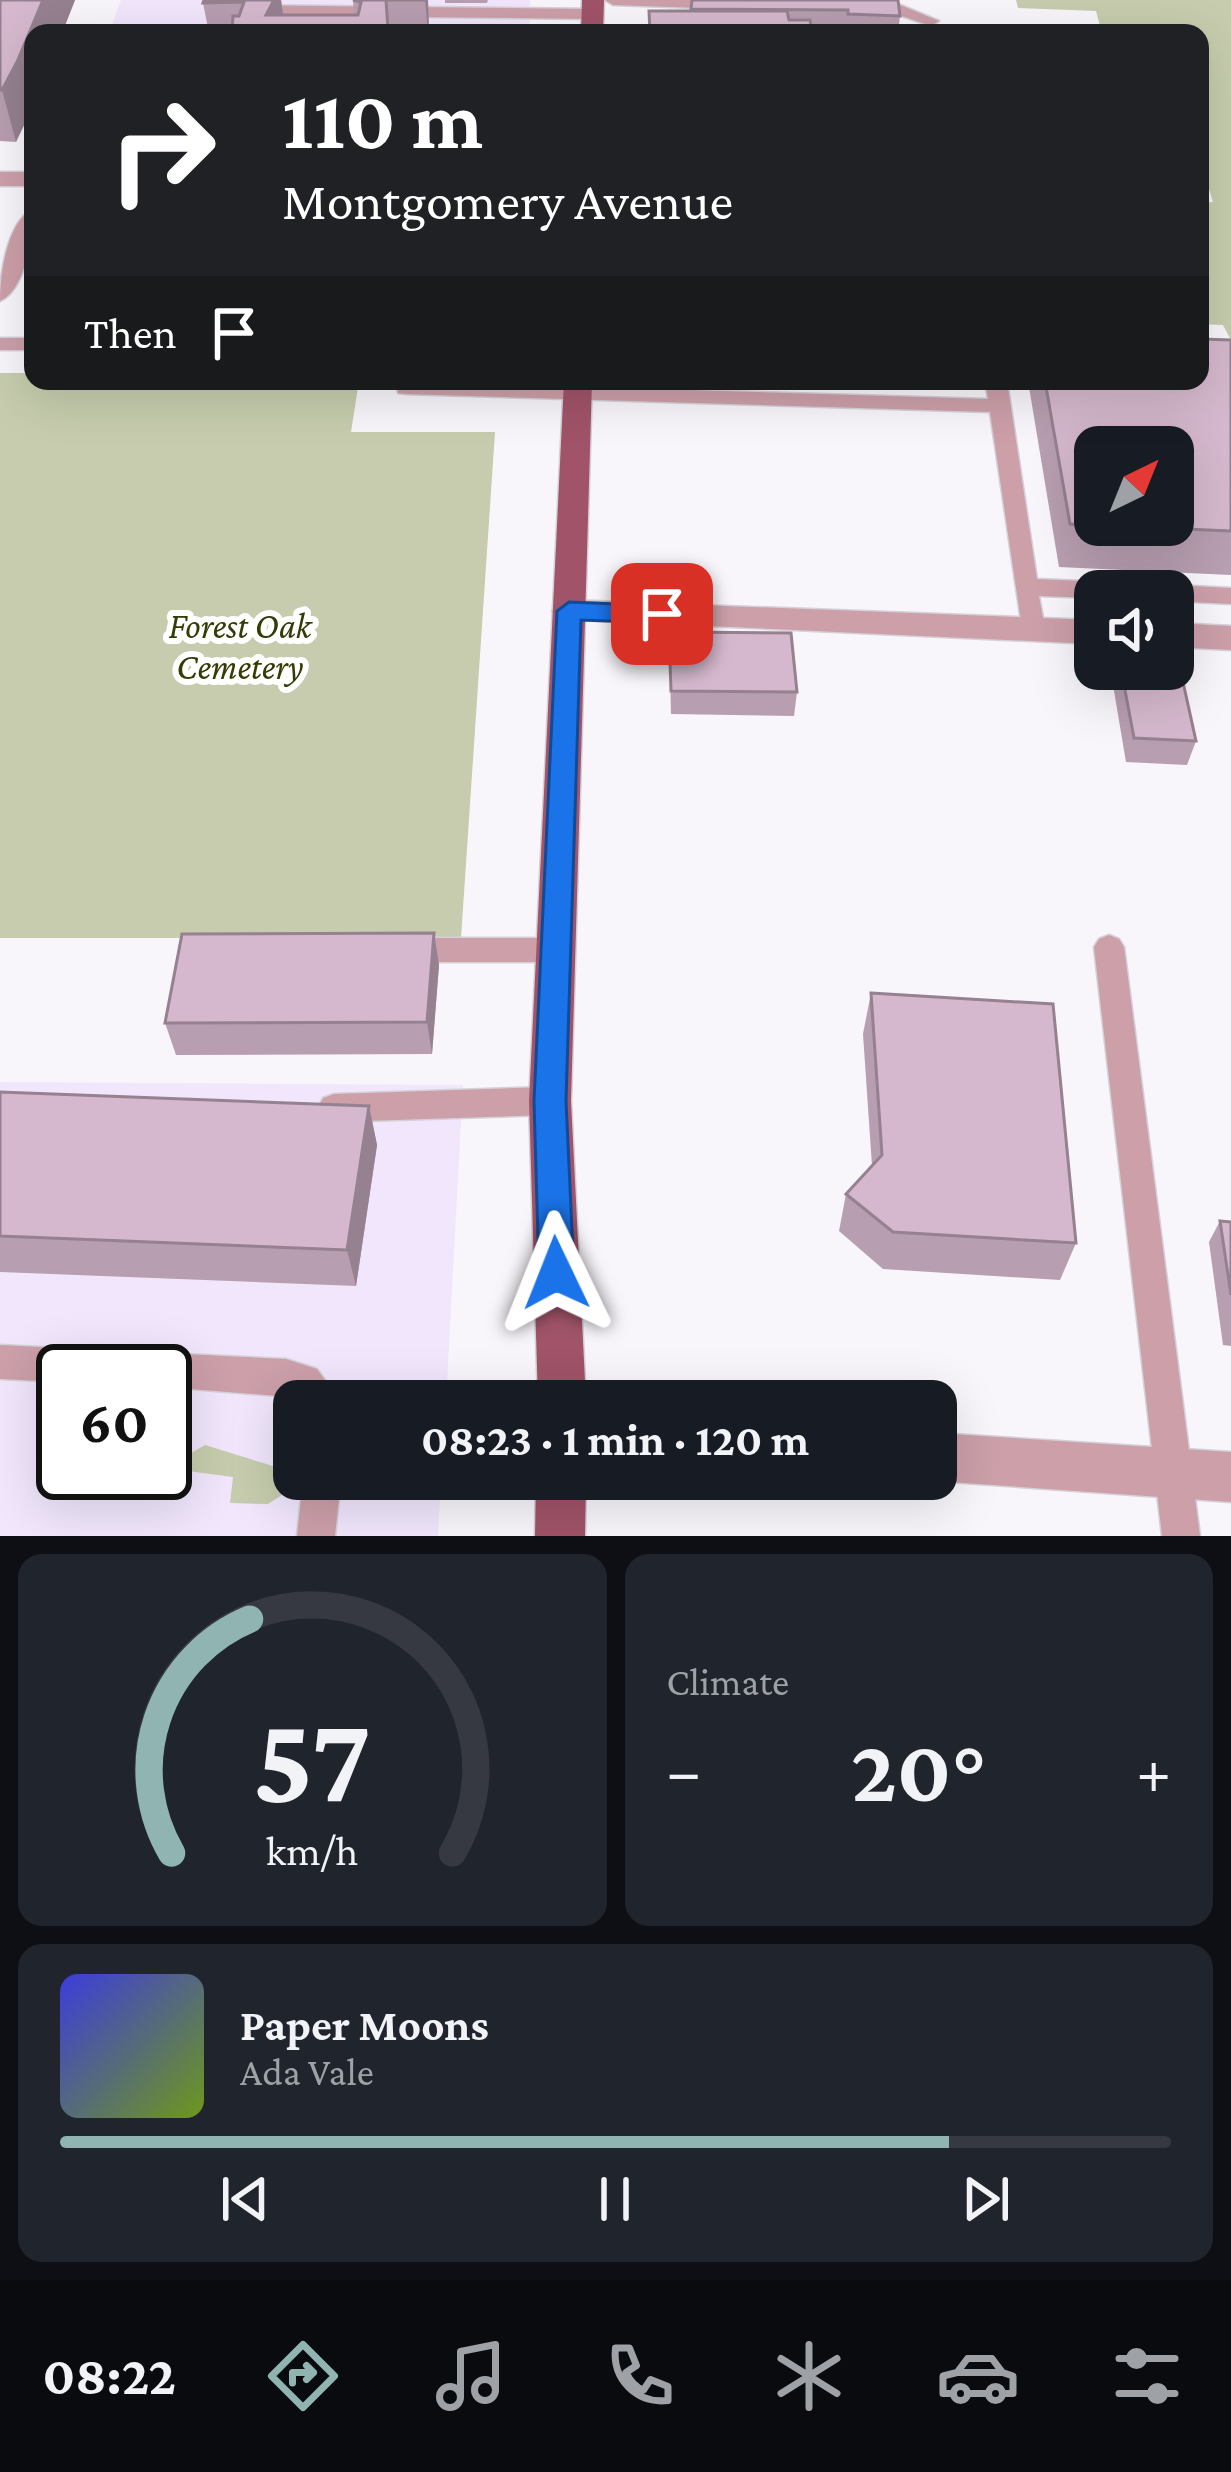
<!DOCTYPE html>
<meta charset="utf-8">
<style>
body{margin:0;font-family:"Crimson Pro",serif;background:#20242c;color:#f1f3f6;height:100vh;display:flex;flex-direction:column;font-size:45px;white-space:nowrap}
*{box-sizing:border-box;margin:0}
p{font-size:39px;color:#9ea1a6}
.icon{flex:none;width:66px;height:66px;fill:none;stroke:currentColor;stroke-width:2;stroke-linecap:round;stroke-linejoin:round}
.map{position:relative;height:1536px;overflow:hidden}
.drawer{display:flex;flex-direction:column;gap:18px;padding:18px;background:#0d0f14;flex:1}
.drawer>*{flex:none}
.hud{position:absolute;left:24px;top:24px;width:1185px;height:366px;border-radius:24px;box-shadow:0 12px 48px #0002;background:#202124;color:#fff;overflow:hidden}
.needle{width:78px;rotate:43deg}
.buttons{position:absolute;left:1074px;top:426px;display:grid;gap:24px}
.buttons a{display:grid;place-items:center;width:120px;height:120px;border-radius:24px;background:#171b24;box-shadow:0 12px 48px #0002;font-size:60px}
.speed{position:absolute;left:36px;top:1344px;display:flex;gap:24px;font-size:60px;font-weight:700;text-align:center}
.speed>*{display:grid;place-content:center;width:156px;height:156px;border-radius:50%;background:#171b24;box-shadow:0 12px 48px #0002;line-height:1}
.speed .limit{border:6px solid #111;border-radius:18px;background:#fff;color:#111}
.pin{position:absolute;display:grid;place-items:center;width:102px;height:102px;color:#fff;margin:-51px;border-radius:24px;box-shadow:0 6px 18px #0006}
.me{position:absolute;width:132px;margin:-66px;rotate:358deg;stroke-linejoin:round;filter:drop-shadow(0 0 9px #0008)}
.turn{display:flex;align-items:center;gap:42px;height:252px;padding:0 60px;font-size:54px}
.turn .icon{width:156px;height:156px;stroke-width:2.5}
.turn b{display:block;font-size:84px;line-height:102px}
.then{display:flex;align-items:center;height:114px;padding:0 60px;background:#0003;gap:24px;font-size:45px}
.big{font-size:90px;font-weight:700;line-height:1.1}
.drawer .widget{flex:1;display:flex;flex-direction:column;justify-content:center;gap:18px;min-width:0;padding:0 42px;border-radius:24px;background:#20242c}
.drawer .dial{align-items:center;gap:0}
.dial svg{height:312px;overflow:visible;fill:none;stroke:#363941;stroke-width:7;stroke-linecap:round;text-anchor:middle}
.dial text{fill:#f1f3f6;stroke:none}
.song{display:flex;align-items:center;gap:36px}
.cover{width:144px;height:144px;border-radius:18px;background:linear-gradient(135deg,hsl(240 70% 55%),hsl(80 70% 35%))}
.played{height:12px;border-radius:6px;background:linear-gradient(90deg,#90b4b2 80%,#363941 80%)}
.keys{display:flex;justify-content:space-around;direction:ltr}
.heat{display:flex;justify-content:space-between;align-items:center;font-size:66px;direction:ltr}
.drawer .tiles{flex:1;display:grid;gap:18px;grid-template-columns:1fr 1fr}
.widget:last-child{grid-column:span 2}
.trip{position:absolute;left:273px;top:1380px;width:684px;height:120px;border-radius:24px;background:#171b24;box-shadow:0 12px 48px #0002;font-weight:700;line-height:120px;text-align:center}
.menu{display:flex;height:192px;justify-content:space-around;align-items:center;background:#090b0e;color:#9ea1a6}
.menu .icon{width:84px;height:84px}
.menu .selected{color:#90b4b2}
.menu b{font-size:54px;color:#f1f3f6}
.map>svg:first-child{display:block}
.built{fill:#f1e6fc;fill-rule:evenodd}
.green{fill:#c6ccad}
.lines{fill:none;stroke-linecap:round;stroke-linejoin:round}
.service-casing{stroke:#d5d1d8;stroke-width:3}
.minor-casing{stroke:#d5d1d8;stroke-width:3}
.primary-casing{stroke:#d5d1d8;stroke-width:3}
.service{fill:#cc9fa9;fill-rule:evenodd}
.minor{fill:#cc9fa9;fill-rule:evenodd}
.primary{fill:#a05369;fill-rule:evenodd}
.wall{fill:#b79eb0}
.shaded-wall{fill:#958190}
.building{fill:#d5b8cd;stroke:#958190;stroke-width:3;fill-rule:evenodd}
.route{fill:#1a73e8;stroke:#114b97;stroke-width:3}
.labels{text-anchor:middle;stroke-width:12;stroke-linejoin:round;paint-order:stroke}
.park-label{font-size:36px;font-style:italic;fill:#353b05;stroke:#fff}
</style>
<div class="map">
<svg width="1231" height="1536" viewBox="0 0 1231 1536">
<rect width="100%" height="100%" fill="#f8f5fb"/>
<g class="built">
<path d="M121,0h409l-1,33h-420z"/>
<path d="M0,1082l463,3 -17,316h-152v78h147l-3,57h-438zM63,1371h102v102h-102z"/>
</g>
<g class="green">
<path d="M1016,0h215v340l-8,-15 -23,-1v-121l13,-1 -13,-42v-127h-98l-6,-22 -78,-3z"/>
<path d="M0,373h33v8h326l-8,51h144l-34,506h-461z"/>
<path d="M205,1445l74,23 7,10 -1,15 -17,11 -38,-1 3,-26 -45,-6 3,-18z"/>
</g>
<g class="lines">
<g class="service-casing">
<g id="service">
<path d="M209,0h16l6,5 362,4 8,5 -8,5 -362,-4 -17,-4z"/>
<path d="M605,0h127l5,4 -8,5 -116,-4z"/>
<path d="M863,3l35,1 41,17 -8,5 -35,-12 -39,-3v-6z"/>
<path d="M33,209c0,27 -7,80 -33,92 0,-27 7,-79 33,-92z"/>
<rect x="0" y="338" width="33" height="12"/>
<path d="M396,381l592,18 -3,-18h22l30,198 89,4 12,8h-43v7l-56,-2 6,33 -4,6h-18l-33,-223 -584,-18 -8,-1z"/>
<path d="M1173,585l58,3v16l-58,-3v-10h-11z"/>
<path d="M1109,935l10,4 5,8 76,589h-38l-68,-589 5,-8z"/>
<path d="M404,938h152l10,3 5,9 -5,9 -10,3h-152l-10,-3 -5,-9 5,-9z"/>
<path d="M550,1087l11,4 5,10 -5,10 -11,4 -216,7 -11,-4 -5,-10 5,-10 11,-4z"/>
<path d="M0,1345l286,14 31,10 23,32 -175,-14v-16h-102v11l-63,-3z"/>
<path d="M303,1479h38l-6,57h-38z"/>
</g>
</g>
<g class="minor-casing">
<g id="minor">
<rect x="0" y="172" width="33" height="14"/>
<path d="M569,600l526,20v24l-538,-25 -5,-8z"/>
<path d="M1173,623l58,3v24l-58,-3z"/>
<path d="M936,1433l295,19v50l-295,-21 -6,-2h6z"/>
</g>
</g>
<g class="primary-casing">
<g id="primary">
<path d="M582,0h22l-1,33h-22z"/>
<path d="M564,381h28l-21,720 15,300h-48l-9,-300z"/>
<path d="M536,1479h50l-1,57h-50z"/>
</g>
</g>
<use href="#service" class="service"/>
<use href="#minor" class="minor"/>
<use href="#primary" class="primary"/>
</g>
<g class="wall">
<path d="M0,0h75l-13,33h-29l-17,109 -16,-1z"/>
<path d="M281,0l2,15h71l-1,-15h75l1,33h-220l-6,-30z"/>
<path d="M445,0h43l-1,3h-42z"/>
<path d="M898,0l2,16 -2,17h-250l1,-22h42z"/>
<path d="M1231,340v235l-172,-8 -31,-186h172z"/>
<path d="M669,632l128,60 -3,24 -123,-2z"/>
<path d="M1118,669h55l23,72 -9,24 -61,-3 -13,-77z"/>
<path d="M434,933l5,32 -7,89 -256,1 -11,-32z"/>
<path d="M871,993l205,250 -16,37 -177,-11 -44,-38 7,-37 26,-28 -9,-132z"/>
<path d="M0,1092l369,14 8,39 -21,141 -356,-14z"/>
<path d="M1220,1221l11,1v124l-8,-1 -14,-103z"/>
</g>
<g class="shaded-wall">
<path d="M43,0h32l-13,33h-29v74l-17,35 -14,-52z"/>
<path d="M274,0h7l4,28 -19,-13z"/>
<path d="M425,0h3l1,33h-1z"/>
<path d="M434,933l5,32 -7,89 -5,-32z"/>
<path d="M369,1106l8,39 -21,141 -9,-36z"/>
</g>
<g class="building">
<path d="M0,0h43l-26,62 -15,28h-2z"/>
<path d="M204,0h70l-8,15h92l3,-13 -8,-2h72h-39l2,29 -9,3h-147l1,-16h6l5,-14 -41,1z"/>
<path d="M692,0h206l2,16 -52,-2v-4l-157,-1z"/>
<path d="M649,11h138l2,9h21l2,13h-162z"/>
<path d="M1200,339l31,1v191l-161,-7 -25,-143h155zM1095,447h78v78h-78z"/>
<path d="M669,632l122,1 6,59 -126,-1z"/>
<path d="M1173,664h6l17,77 -62,-3 -13,-69h52z"/>
<path d="M434,933l-7,89 -262,1 17,-89z"/>
<path d="M871,993l182,11 23,239 -183,-11 -47,-38 36,-39z"/>
<path d="M0,1092l369,14 -22,144 -347,-14z"/>
<path d="M1220,1221l11,1v73z"/>
</g>
<path class="route" d="M569,602l93,4 13,8 -13,9 -81,-3 -15,481 8,172 -5,11 -13,5 -12,-5 -5,-11 -5,-172 23,-490z"/>
<g class="labels">
<g class="park-label">
<text x="240" y="638">Forest Oak<tspan x="240" dy="41">Cemetery</tspan></text>
</g>
</g>
</svg>
<div class="buttons">
<a><svg class="needle" viewBox="-14 -14 28 28"><path d="M0-13l5 13h-10z" fill="#e53935"/><path d="M0 13l5-13h-10z" fill="#9ea1a6"/></svg></a>
<a><svg class="icon" aria-label="sound" viewBox="0 0 24 24"><path d="M4 9h4l5-4v14l-5-4H4zM17 9q2 3 0 6"/></svg></a>
</div>
<div class="speed"><div class="limit">60</div></div>
<div class="pin" style="left:662px;top:614px;background:#d93025"><svg class="icon" aria-label="arrive" viewBox="0 0 24 24"><path d="M6 21V4h12l-3 4 3 4H6"/></svg></div>
<svg class="me" style="left:556px;top:1273px" viewBox="-20 -20 40 40"><path d="M0-17L14 15 0 8-14 15z" fill="#1a73e8" stroke="#fff" stroke-width="4"/></svg>
<div class="trip">08:23 · 1 min · 120 m</div>
<div class="hud">
<div class="turn"><svg class="icon" aria-label="right" viewBox="0 0 24 24"><path d="M7 20v-9h11M14 6l5 5-5 5"/></svg><div><b>110 m</b>Montgomery Avenue</div></div>
<div class="then">Then<svg class="icon" aria-label="arrive" viewBox="0 0 24 24"><path d="M6 21V4h12l-3 4 3 4H6"/></svg></div>
</div>
</div>
<section class="drawer">
<div class="tiles">
<div class="widget dial"><svg viewBox="0 0 100 80">
<path d="M14 69A42 42 0 1 1 86 69"/>
<path d="M14 69A42 42 0 0 1 34 9" stroke="#90b4b2"/>
<text x="50" y="56" font-size="32" font-weight="700">57</text>
<text x="50" y="72" font-size="11">km/h</text>
</svg></div>
<div class="widget"><p>Climate</p>
<div class="heat"><a>−</a><b class="big">20°</b><a>+</a></div>
</div>
<div class="widget">
<div class="song"><i class="cover"></i><div><b>Paper Moons</b><p>Ada Vale</p></div></div>
<div class="played"></div>
<div class="keys"><svg class="icon" aria-label="previous" viewBox="0 0 24 24"><path d="M18 5L8 12l10 7zM5 5v14"/></svg><svg class="icon" aria-label="pause" viewBox="0 0 24 24"><path d="M8 5v14M16 5v14"/></svg><svg class="icon" aria-label="next" viewBox="0 0 24 24"><path d="M6 5l10 7-10 7zM19 5v14"/></svg></div>
</div>
</div>
</section>
<nav class="menu">
<b>08:22</b>
<svg class="icon selected" aria-label="directions" viewBox="0 0 24 24"><path d="M12 3l9 9-9 9-9-9zM9 14v-3h6M13 9l2 2-2 2"/></svg>
<svg class="icon" aria-label="music" viewBox="0 0 24 24"><path d="M9 18V5l10-2v13"/><circle cx="6" cy="18" r="3"/><circle cx="16" cy="16" r="3"/></svg>
<svg class="icon" aria-label="phone" viewBox="0 0 24 24"><path d="M5 4h4l2 5-3 2q2 4 5 5l2-3 5 2v4C11 20 4 13 5 4z"/></svg>
<svg class="icon" aria-label="climate" viewBox="0 0 24 24"><path d="M12 3v18M4 7l16 10M4 17L20 7"/></svg>
<svg class="icon" aria-label="car" viewBox="0 0 24 24"><path d="M5 17H2v-5l4-1 3-4h7l3 4 3 1v5h-3M9 17h6M6 11h13"/><circle cx="7" cy="17" r="2"/><circle cx="17" cy="17" r="2"/></svg>
<svg class="icon" aria-label="filters" viewBox="0 0 24 24"><path d="M4 7h16M4 17h16"/><circle cx="9" cy="7" r="2"/><circle cx="15" cy="17" r="2"/></svg>
</nav>
